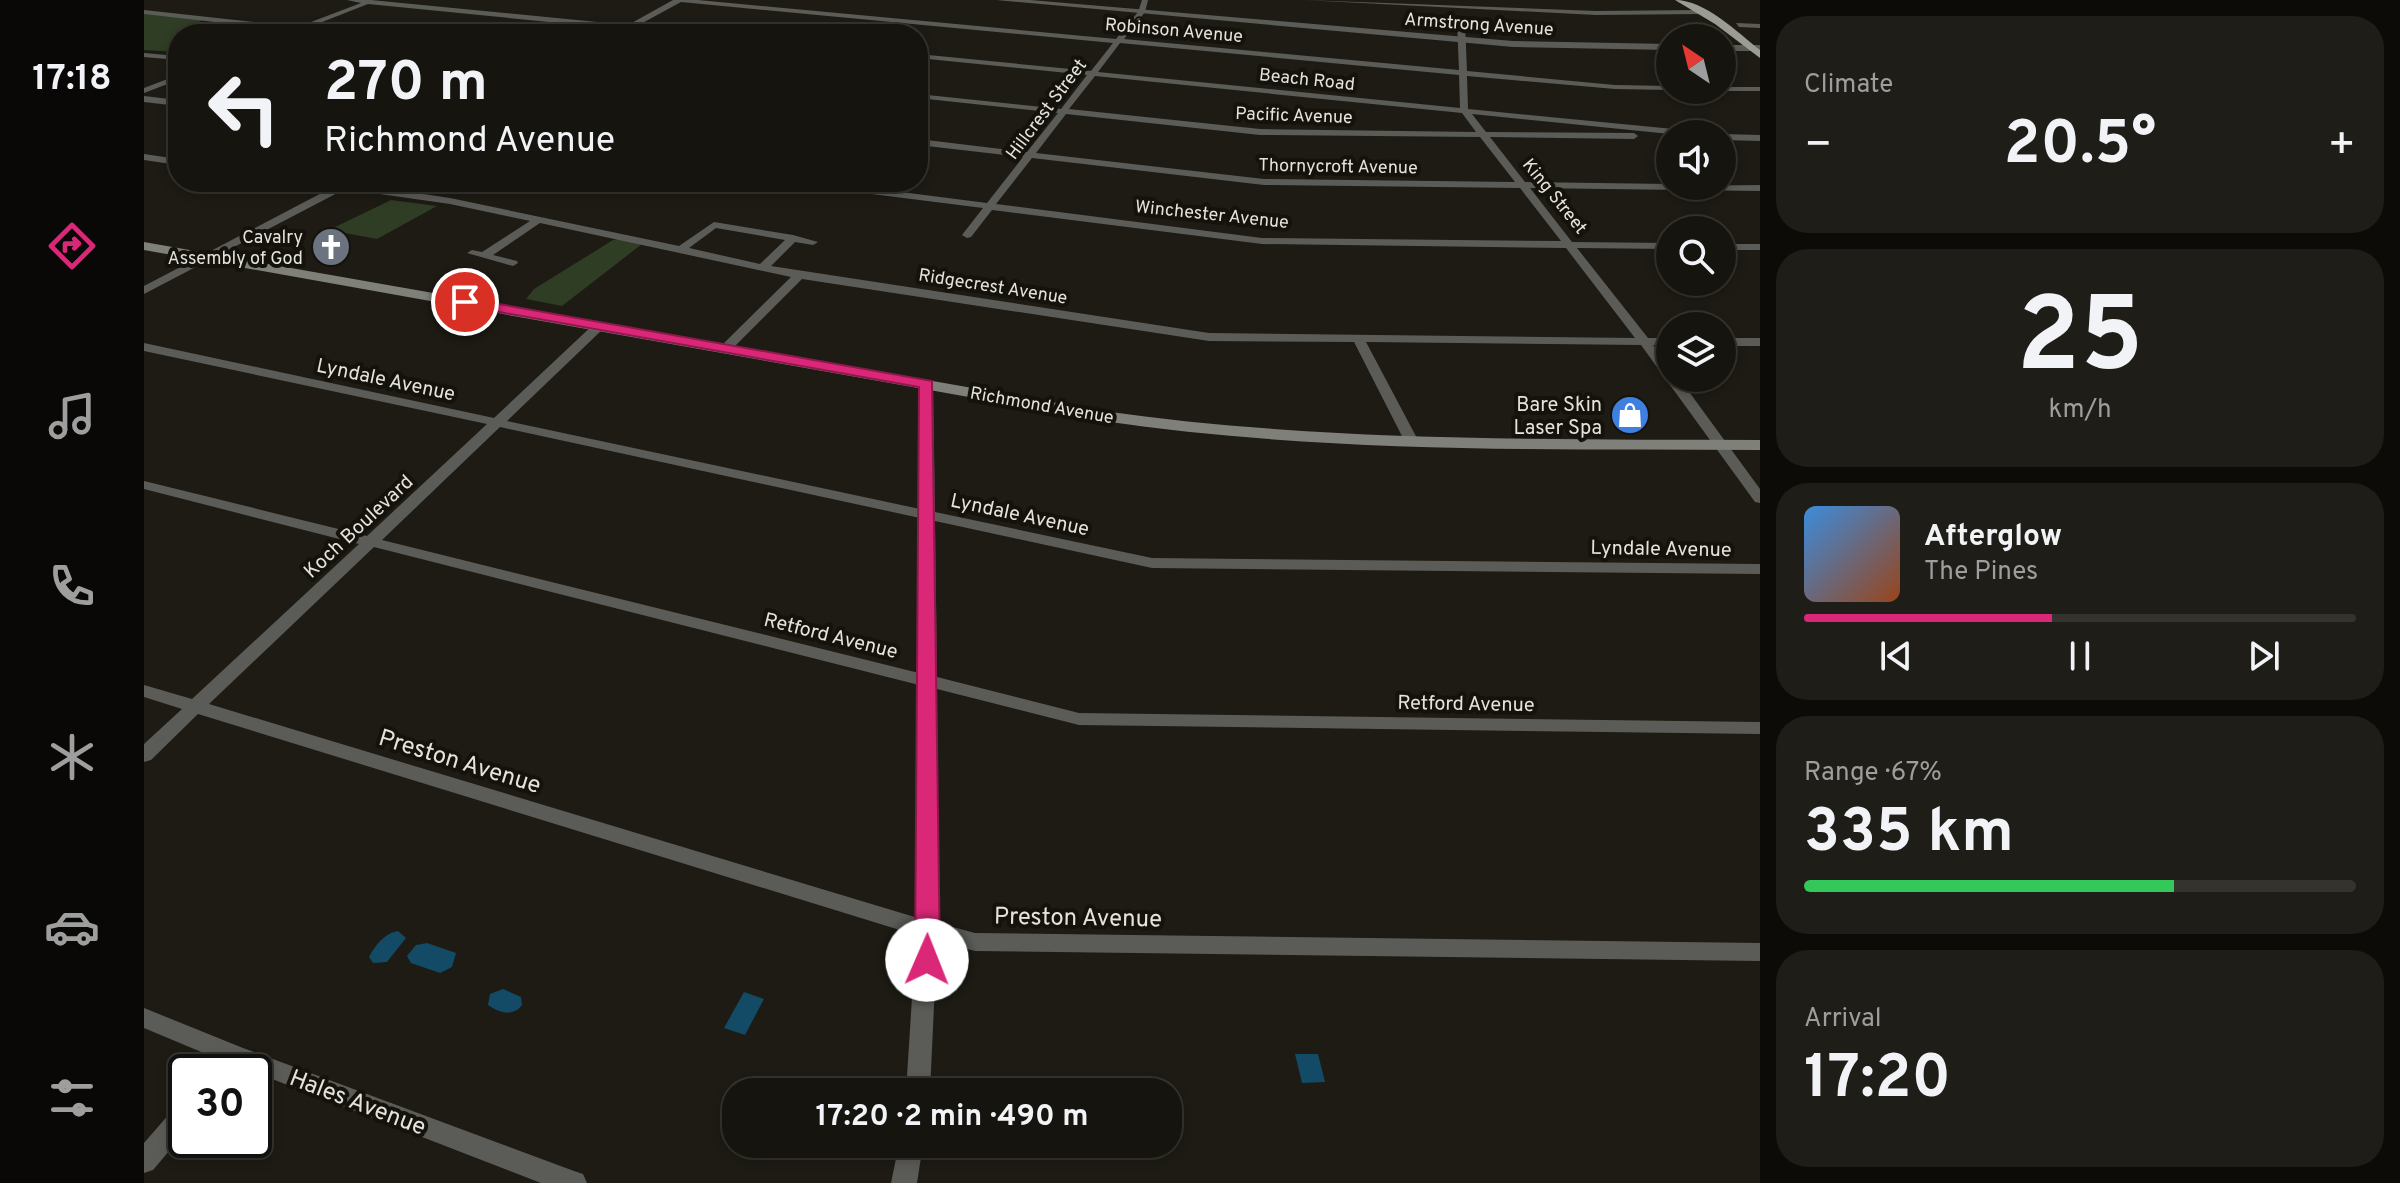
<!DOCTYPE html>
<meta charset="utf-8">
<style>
body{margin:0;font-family:Overpass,sans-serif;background:#1f1d17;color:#f1f3f6;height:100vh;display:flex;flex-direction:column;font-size:30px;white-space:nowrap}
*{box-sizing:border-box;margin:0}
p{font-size:26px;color:#9e9e9e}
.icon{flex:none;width:44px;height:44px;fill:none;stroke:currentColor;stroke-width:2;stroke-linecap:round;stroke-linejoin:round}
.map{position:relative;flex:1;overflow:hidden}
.side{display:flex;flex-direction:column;gap:16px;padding:16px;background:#0c0b08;width:640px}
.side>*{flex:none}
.top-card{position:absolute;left:24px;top:24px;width:760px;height:168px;border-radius:32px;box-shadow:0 4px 12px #0003,0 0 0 2px #35332e;background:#16140e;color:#f1f3f6;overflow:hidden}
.needle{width:52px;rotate:325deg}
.tools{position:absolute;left:1512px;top:24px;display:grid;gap:16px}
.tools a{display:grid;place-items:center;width:80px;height:80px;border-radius:50%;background:#16140e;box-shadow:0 4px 12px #0003,0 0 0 2px #35332e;font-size:40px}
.speed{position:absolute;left:24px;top:1054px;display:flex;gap:16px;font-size:40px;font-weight:700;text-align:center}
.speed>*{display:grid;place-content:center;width:104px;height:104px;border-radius:50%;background:#16140e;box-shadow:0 4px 12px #0003,0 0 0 2px #35332e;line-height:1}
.speed .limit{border:4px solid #111;border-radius:12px;background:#fff;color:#111}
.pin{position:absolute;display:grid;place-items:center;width:68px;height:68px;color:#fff;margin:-34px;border:4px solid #fff;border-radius:50%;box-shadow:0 2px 8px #0007}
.me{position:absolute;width:88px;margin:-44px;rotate:1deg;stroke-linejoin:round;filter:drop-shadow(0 0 6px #0008)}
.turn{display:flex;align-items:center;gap:28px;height:168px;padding:0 24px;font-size:36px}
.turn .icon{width:104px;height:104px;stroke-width:2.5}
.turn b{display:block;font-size:56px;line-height:68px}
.big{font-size:60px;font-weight:700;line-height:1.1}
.side .card{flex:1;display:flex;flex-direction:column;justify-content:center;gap:12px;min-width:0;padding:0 28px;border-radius:32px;background:#1f1d17}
.side .dial{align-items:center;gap:0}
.dial b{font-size:104px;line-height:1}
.song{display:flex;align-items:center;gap:24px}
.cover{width:96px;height:96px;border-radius:12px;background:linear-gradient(135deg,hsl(210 70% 55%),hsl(20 70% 35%))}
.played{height:8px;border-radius:4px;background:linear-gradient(90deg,#db2777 45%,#35332e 45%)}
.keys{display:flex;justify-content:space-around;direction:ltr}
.heat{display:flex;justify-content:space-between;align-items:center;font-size:44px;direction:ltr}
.charge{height:12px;border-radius:6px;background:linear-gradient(90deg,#34c759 67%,#35332e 0)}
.trip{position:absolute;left:578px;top:1078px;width:460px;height:80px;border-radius:32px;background:#16140e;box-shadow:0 4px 12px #0003,0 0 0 2px #35332e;font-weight:700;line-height:80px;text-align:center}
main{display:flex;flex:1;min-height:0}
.tabs{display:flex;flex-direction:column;width:144px;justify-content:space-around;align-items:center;background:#090806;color:#9e9e9e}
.tabs .icon{width:56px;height:56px}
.tabs .selected{color:#db2777}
.tabs b{font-size:36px;color:#f1f3f6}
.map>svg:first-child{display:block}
.green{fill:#2e3d24}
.water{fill:#134a66}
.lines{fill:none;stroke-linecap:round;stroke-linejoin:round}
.minor{fill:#5b5c57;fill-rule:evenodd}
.tertiary{fill:#5b5c57;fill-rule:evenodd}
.secondary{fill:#7f807a;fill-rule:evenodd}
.primary{fill:#9b9d94;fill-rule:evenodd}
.route{fill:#db2777;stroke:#8e194d;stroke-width:2}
.labels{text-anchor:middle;stroke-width:8;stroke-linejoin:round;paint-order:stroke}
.far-street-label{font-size:18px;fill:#e4e3de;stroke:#14120b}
.far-poi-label{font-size:18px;fill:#e4e3de;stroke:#14120b;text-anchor:end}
.street-label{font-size:20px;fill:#e4e3de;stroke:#14120b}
.poi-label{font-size:20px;fill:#e4e3de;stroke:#14120b;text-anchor:end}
.near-street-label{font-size:24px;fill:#e4e3de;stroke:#14120b}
</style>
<main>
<nav class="tabs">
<b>17:18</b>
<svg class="icon selected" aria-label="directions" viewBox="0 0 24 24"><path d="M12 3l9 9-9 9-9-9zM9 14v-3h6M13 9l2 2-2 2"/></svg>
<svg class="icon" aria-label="music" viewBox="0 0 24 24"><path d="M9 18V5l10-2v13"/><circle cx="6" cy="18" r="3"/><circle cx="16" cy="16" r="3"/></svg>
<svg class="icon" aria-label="phone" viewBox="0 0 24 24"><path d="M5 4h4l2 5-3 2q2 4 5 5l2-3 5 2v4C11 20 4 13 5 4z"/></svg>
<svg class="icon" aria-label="climate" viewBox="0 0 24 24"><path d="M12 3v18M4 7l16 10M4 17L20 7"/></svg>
<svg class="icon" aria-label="car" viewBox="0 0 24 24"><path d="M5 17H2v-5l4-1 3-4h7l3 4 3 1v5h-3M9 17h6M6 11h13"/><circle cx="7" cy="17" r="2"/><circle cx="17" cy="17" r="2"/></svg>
<svg class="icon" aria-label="filters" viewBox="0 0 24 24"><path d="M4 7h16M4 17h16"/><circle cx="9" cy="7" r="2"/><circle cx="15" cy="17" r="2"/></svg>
</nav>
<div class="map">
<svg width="1616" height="1183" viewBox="0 0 1616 1183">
<rect width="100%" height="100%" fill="#1d1b13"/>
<g class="green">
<path d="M0,13l58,7 -4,3 76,9 -96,2v18l-34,-2z"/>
<path d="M247,200l46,6 -60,33 -48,-9z"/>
<path d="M476,239l22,5 -80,62 -36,-7 8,-10 79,-49z"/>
</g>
<g class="water">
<path d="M254,931l8,7 -19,24 -14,1 -4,-6c6,-12 16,-24 29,-26z"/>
<path d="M283,943l29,10 -4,14 -12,6 -29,-10 -4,-7 9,-11z"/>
<path d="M359,989l18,8 1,8c-9,12 -23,8 -34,0l2,-11z"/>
<path d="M600,992l20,7 -19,36 -21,-7z"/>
<path d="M1151,1054h23l7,28 -23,1z"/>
</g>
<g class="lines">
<g class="minor">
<path d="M203,0h24l257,25 45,-25h25l418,39 22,-27 4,-12h6l-3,12 -21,27 335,31 -2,-47 4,-2 4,2 2,48 148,14 55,1v4l-55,-1 -148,-13 1,33 226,22 4,3h-28l-198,-20 14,18 148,1 4,3 -4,3 -144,-2 35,45 145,2v2l90,-1v6l-230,-3 42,54 98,1v6l-93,-1 71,90h22v8l-17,-1 17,22v11h9l81,111v14l-5,-1 -114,-157 -275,-3 53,100 -7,4 -7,-4 -51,-100 -145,-1 -407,-62 -72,72 -4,1 -6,-4 2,-3 69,-68 -251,-54 -47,32 24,6 1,2 -5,3 -46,-13 5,-3 10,2 48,-31 -80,-17 -105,-15 -201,105v-8l189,-99 -19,-5h30l106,16 229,48 35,-24 79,13 25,7 -5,3 -18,-3 -24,24 438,67 426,5 -69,-90 -304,-4 -270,-34 -21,27 -4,1 -5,-3 21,-27 -183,-23 -5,-3h28l164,21 36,-46 -105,-12v-6l109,13 31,-39 -140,-15v-4l143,15 26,-34 -169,-17v-4l173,17 22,-28 -432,-41 -44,24 59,8h-26l-302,-30 -61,24 38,6h-24l-177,-20v-4l154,17 63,-24zM976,43l339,32 1,33 -362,-36zM951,76l367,37 14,19 -216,-3 -191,-20zM922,114l194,21 220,2 35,45 -251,-3 -228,-26zM888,158l232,27 256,3 41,53 -299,-3 -266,-34zM572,228l69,12 -25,24 -71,-16z"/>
<path d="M1160,0l292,11 105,-1 4,2 -4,2 -105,1z"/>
<path d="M1592,23l24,1v4l-21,-1z"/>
<path d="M0,53l34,3v4l-34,-3z"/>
<path d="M34,75v5l-34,13v-5z"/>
<path d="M1578,87h38v4h-41z"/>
<path d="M0,96l34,4v6l-34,-4z"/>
<path d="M1578,134l38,1v6l-38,-1z"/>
<path d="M0,154l34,5v6l-34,-5z"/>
<rect x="1578" y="244" width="38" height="6"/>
<path d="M455,322l4,1v6l-96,92 413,88 1,-125 6,-4 6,4 2,128 217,46 608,6v10l-608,-6 -217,-47 2,156 142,36 681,9v12l-681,-9 -142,-36 1,234 37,10 785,10v18l-785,-10 -38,-10 -7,151h-24l10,-157 -718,-221 -47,46 -7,2v-18l38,-35 -38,-12v-12l48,14 167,-155 -215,-55v-8l223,55 120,-112 -343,-73v-8l350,75 101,-95zM356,427l420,91 -1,155 -537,-133zM230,547l545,138 -1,233 -709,-214z"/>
<rect x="1578" y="338" width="38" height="8"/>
<path d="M0,1008l99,40 331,123 9,3 4,9h-46l-287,-111 -14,-4 -3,4h-27l8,-13 -74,-31z"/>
<path d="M42,1102v29l-33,39 -9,3v-30l33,-38z"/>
<path d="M755,1144h24l-6,39h-26z"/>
</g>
<g class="tertiary">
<path d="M852,0h34l483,41 157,3v6l-157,-3z"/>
<rect x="1578" y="45" width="38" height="6"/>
</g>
<path class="secondary" d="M0,242l959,169c218,31 437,28 657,29v10c-220,-1 -439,3 -657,-29l-959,-171z"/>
<path class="primary" d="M1531,0c30,0 62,32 85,50v8l-45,-34z"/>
</g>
<path class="route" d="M321,298l467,83 8,579 -4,7 -9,4 -8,-4 -4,-7 4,-573 -459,-82v-5z"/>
<defs>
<g id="church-disc" transform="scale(2)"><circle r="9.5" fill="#6b7280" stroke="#14120b"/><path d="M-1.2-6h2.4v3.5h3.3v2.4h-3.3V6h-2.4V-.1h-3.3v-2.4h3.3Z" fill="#fff"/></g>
<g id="shop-disc" transform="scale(2)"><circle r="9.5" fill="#3f7fe0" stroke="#14120b"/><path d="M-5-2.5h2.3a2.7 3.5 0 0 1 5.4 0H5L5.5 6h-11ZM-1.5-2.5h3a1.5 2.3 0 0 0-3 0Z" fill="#fff"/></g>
</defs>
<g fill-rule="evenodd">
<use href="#church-disc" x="187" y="247"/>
<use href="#shop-disc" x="1486" y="415"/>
</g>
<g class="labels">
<g class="far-street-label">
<text transform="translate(1335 24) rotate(4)" y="6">Armstrong Avenue</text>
<text transform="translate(1030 30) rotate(5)" y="6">Robinson Avenue</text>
<text transform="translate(1163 79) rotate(6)" y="6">Beach Road</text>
<text transform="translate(902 109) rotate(-53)" y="6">Hillcrest Street</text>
<text transform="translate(1150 115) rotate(2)" y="6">Pacific Avenue</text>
<text transform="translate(1194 166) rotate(1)" y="6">Thornycroft Avenue</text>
<text transform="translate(1411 196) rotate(51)" y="6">King Street</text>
<text transform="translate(1068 214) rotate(6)" y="6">Winchester Avenue</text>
<text transform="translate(849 286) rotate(9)" y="6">Ridgecrest Avenue</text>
<text transform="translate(898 405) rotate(10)" y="6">Richmond Avenue</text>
</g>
<g class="far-poi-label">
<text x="159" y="243">Cavalry<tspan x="159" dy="21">Assembly of God</tspan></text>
</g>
<g class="street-label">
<text transform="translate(242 379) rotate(12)" y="7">Lyndale Avenue</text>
<text transform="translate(876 514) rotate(12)" y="7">Lyndale Avenue</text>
<text transform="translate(214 526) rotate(-43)" y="7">Koch Boulevard</text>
<text transform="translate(1517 548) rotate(1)" y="7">Lyndale Avenue</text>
<text transform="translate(687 635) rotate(14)" y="7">Retford Avenue</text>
<text transform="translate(1322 703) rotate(1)" y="7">Retford Avenue</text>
</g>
<g class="poi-label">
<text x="1458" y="411">Bare Skin<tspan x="1458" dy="23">Laser Spa</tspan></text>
</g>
<g class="near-street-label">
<text transform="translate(316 761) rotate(17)" y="8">Preston Avenue</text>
<text transform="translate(934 917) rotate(1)" y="8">Preston Avenue</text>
<text transform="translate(214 1102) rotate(21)" y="8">Hales Avenue</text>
</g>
</g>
</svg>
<div class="tools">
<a><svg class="needle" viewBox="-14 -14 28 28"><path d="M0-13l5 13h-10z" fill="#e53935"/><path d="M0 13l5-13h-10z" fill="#9e9e9e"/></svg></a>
<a><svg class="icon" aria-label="sound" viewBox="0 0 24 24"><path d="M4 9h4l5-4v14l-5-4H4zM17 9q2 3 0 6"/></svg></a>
<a><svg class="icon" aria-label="search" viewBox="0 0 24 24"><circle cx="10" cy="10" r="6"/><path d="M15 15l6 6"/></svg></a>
<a><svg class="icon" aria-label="layers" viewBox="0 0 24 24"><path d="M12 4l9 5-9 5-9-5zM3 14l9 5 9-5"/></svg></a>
</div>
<div class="speed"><div class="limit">30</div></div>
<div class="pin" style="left:321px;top:302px;background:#d93025"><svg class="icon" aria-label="arrive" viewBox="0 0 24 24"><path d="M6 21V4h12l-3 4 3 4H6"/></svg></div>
<svg class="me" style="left:783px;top:960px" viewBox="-20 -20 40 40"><circle r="19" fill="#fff"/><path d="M0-13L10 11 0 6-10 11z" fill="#db2777"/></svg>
<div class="trip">17:20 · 2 min · 490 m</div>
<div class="top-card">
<div class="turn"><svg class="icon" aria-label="left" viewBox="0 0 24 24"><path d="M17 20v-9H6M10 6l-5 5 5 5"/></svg><div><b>270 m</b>Richmond Avenue</div></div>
</div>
</div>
<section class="side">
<div class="card"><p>Climate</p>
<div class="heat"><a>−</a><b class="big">20.5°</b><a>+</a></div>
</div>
<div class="card dial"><b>25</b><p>km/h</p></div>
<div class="card">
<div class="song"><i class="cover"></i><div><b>Afterglow</b><p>The Pines</p></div></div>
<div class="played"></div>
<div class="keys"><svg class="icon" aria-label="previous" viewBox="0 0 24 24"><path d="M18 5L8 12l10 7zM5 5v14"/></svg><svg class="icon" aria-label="pause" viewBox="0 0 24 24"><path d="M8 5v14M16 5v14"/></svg><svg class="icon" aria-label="next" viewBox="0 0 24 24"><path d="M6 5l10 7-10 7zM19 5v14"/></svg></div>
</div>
<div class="card"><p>Range · 67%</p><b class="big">335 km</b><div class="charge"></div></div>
<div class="card"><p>Arrival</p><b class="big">17:20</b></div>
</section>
</main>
